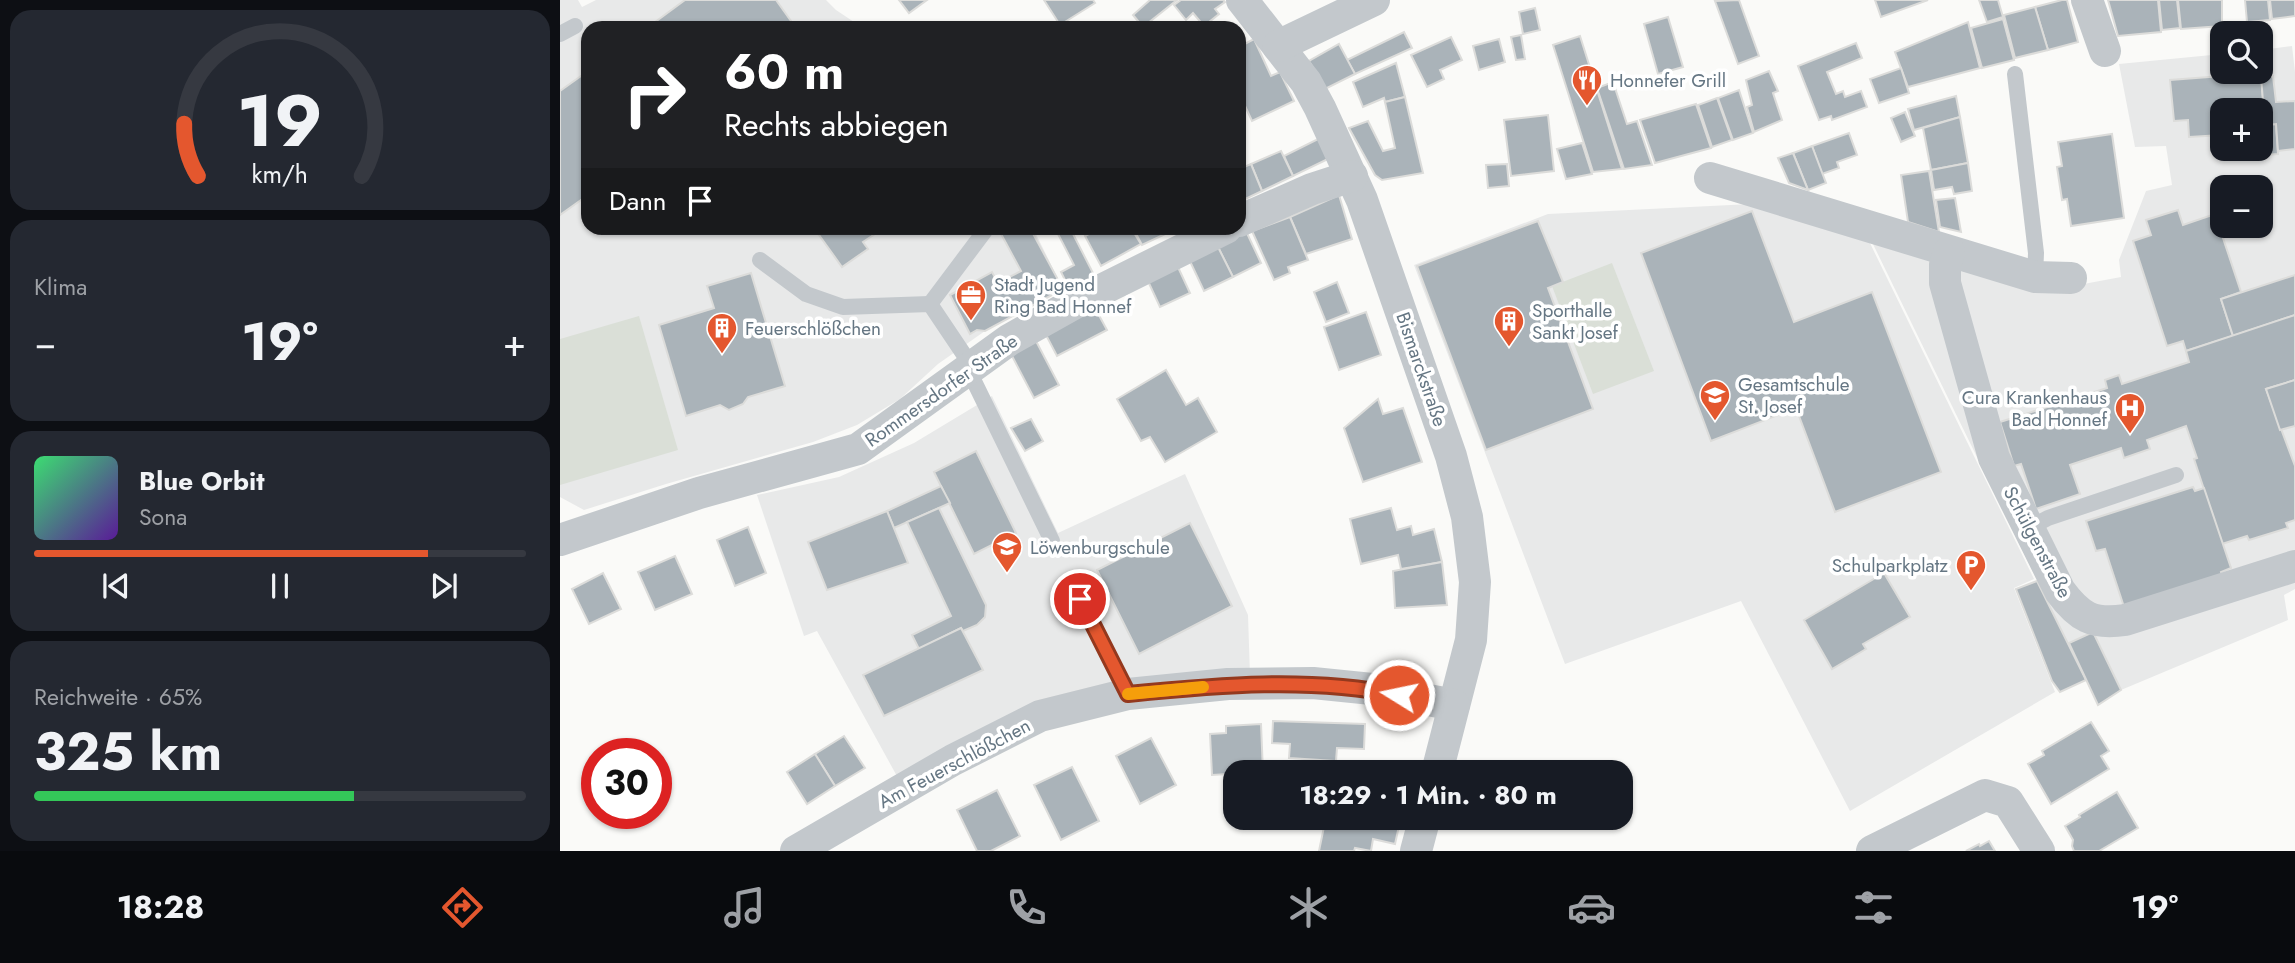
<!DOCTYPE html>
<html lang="de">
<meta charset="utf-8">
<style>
body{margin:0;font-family:Jost,sans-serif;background:#242831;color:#f1f3f6;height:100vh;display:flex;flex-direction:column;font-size:26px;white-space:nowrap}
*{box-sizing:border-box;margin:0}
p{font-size:23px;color:#9ea1a6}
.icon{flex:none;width:38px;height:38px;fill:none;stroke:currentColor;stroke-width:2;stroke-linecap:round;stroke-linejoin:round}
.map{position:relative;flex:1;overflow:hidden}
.sheet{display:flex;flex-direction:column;gap:10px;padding:10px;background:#0d0f14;width:560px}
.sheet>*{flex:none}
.banner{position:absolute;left:21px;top:21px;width:665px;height:214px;border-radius:21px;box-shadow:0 2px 5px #0004;background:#202124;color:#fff;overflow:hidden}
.buttons{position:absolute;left:1650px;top:21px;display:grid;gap:14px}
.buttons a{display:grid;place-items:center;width:63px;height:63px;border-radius:14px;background:#171b24;box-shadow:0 2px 5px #0004;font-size:35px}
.speed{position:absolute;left:21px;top:738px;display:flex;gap:14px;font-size:35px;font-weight:700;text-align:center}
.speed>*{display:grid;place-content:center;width:91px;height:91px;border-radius:50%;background:#171b24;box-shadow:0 2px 5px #0004;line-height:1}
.speed .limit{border:10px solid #d22;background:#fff;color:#111}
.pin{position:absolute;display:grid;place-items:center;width:60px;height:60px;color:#fff;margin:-30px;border:4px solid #fff;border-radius:50%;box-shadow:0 2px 7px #0007}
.me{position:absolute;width:77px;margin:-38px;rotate:280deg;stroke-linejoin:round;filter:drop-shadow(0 0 5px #0008)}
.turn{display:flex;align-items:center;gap:24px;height:147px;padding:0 28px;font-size:32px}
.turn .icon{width:91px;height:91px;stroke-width:2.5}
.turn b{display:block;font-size:49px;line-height:60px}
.then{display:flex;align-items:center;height:66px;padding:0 28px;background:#0003;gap:14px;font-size:26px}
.big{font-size:52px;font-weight:700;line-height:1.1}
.sheet .card{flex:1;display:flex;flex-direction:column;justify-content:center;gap:10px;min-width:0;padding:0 24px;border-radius:21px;background:#242831}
.sheet .dial{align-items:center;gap:0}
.dial svg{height:182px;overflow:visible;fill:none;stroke:#363941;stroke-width:7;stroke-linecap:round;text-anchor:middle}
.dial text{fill:#f1f3f6;stroke:none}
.song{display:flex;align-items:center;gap:21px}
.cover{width:84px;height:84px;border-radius:10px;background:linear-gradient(135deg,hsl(140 70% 55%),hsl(270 70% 35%))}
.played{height:7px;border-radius:4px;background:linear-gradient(90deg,#e4572e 80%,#363941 80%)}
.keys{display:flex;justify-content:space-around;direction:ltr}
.heat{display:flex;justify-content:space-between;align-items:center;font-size:38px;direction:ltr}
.charge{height:10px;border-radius:5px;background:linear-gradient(90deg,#34c759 65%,#363941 0)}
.trip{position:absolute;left:663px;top:760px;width:410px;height:70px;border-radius:21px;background:#171b24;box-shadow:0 2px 5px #0004;font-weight:700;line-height:70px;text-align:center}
.tab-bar{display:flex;height:112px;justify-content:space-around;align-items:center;background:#090b0e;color:#9ea1a6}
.tab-bar .icon{width:49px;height:49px}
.tab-bar .selected{color:#e4572e}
.tab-bar b{font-size:32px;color:#f1f3f6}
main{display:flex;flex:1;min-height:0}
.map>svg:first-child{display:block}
.built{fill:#e8e9e9;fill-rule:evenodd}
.green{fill:#dadfd7}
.building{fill:#aab3b9;stroke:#dcdcda;stroke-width:2}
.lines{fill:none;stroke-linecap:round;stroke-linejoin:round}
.service{stroke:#c3c8cc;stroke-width:16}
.minor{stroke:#c3c8cc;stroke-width:32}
.route-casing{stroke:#94391e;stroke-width:18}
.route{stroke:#e4572e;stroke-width:12}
.slow{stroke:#f59e0b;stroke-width:12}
.labels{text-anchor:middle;stroke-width:7;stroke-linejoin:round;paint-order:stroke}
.poi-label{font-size:19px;fill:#657683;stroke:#fff;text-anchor:start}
.street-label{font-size:19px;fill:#657683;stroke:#fff}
</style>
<main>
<section class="sheet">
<div class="card dial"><svg viewBox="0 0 100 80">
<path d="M14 69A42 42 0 1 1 86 69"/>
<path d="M14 69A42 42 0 0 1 8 46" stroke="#e4572e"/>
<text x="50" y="56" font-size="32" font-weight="700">19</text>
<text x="50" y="72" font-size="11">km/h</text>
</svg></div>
<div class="card"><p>Klima</p>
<div class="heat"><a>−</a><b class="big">19°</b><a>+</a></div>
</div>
<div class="card">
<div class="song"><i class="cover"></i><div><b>Blue Orbit</b><p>Sona</p></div></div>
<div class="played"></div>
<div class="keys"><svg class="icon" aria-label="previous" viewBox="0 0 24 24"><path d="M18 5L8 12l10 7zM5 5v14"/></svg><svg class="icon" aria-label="pause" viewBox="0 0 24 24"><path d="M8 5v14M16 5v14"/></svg><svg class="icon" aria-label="next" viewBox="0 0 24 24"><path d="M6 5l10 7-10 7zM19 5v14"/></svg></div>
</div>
<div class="card"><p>Reichweite · 65%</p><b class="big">325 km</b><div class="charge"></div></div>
</section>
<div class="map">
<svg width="1735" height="851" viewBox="0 0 1735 851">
<rect width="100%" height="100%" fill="#fafaf8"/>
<g class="built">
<path d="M0,0h18l4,7 14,-7h230l10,10 27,18h-275v200h445l30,61 -78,42 -47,33 -38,35 -43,26 -44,17 -147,42 -82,26 -24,-13z"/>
<path d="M1732,46l3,26v517l-11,6 4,25 -167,70 -23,15 -228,-467 187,51 64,-12 -2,-17 27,-69 26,-6 -6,-39 -31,1 -16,-83 103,-10v18h39v-22zM1662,110h39v39h-39zM1662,187h39v39h-39z"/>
<path d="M1191,204l116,33 167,342 -20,9 41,104 -205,119 -109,-210 -176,63 -151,-399 134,-51z"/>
<path d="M432,396l66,137 127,-59 63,141 2,61 -117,8 -235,94 -81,-147 -13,5 -47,-141 82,-18 75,-34z"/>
</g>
<g class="green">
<path d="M1052,263l42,108 -61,23 -41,-108z"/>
<path d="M79,316l39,134 -118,35v-146z"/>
</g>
<g class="building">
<path d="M125,0h91l20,28h-149z"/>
<path d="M339,0h28l-18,13z"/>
<path d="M484,0h49l2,3 -35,22z"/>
<path d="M590,0h27l-34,27 -10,-12z"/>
<path d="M621,0h42l2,2 -10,7 4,5 -15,12 -11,-13 -7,7 -12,-15z"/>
<path d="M1179,0l20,56 -21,8 -23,-63z"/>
<path d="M1315,0h53l-47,17z"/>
<path d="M1419,0h19l5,17 -16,5z"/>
<path d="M1502,0h5l11,42 -30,8 -13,-43z"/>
<path d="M1548,0h50l3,32 -43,4z"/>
<path d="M1599,0h18l3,28 -18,2z"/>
<path d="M1618,0h44v26l-41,3z"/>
<path d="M1685,0h23l2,20 -23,2z"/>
<path d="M1710,0h25v16l-23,3z"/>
<path d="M1475,7l13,43 -33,8 -11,-43z"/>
<path d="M975,8l5,22 -17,4 -4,-22z"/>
<path d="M1108,17l15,50 -25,7 -14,-50z"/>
<path d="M1443,19l11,41 -32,8 -11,-40z"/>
<path d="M1408,22l12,46 -72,19 -13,-35z"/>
<path d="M844,32l8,16 -57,26 -8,-14z"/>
<path d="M961,35l4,24 -9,1 -5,-23z"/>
<path d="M1020,36l42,133 -29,3 -40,-127z"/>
<path d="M891,37l11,23 -22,10 4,9 -17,8 -16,-32z"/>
<path d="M694,39l17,37 9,-4 14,29 -42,20 -13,-28v-46z"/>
<path d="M939,39l6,23 -26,8 -6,-24z"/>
<path d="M1296,43l6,15 -35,14 9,22 7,-3 2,6 16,-6 6,16 -35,13 -1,-4 -12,4 -21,-54z"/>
<path d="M779,44l16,30 -30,15 -16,-28z"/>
<path d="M836,63l9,34 -20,5 -1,-4 -21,9 -10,-25z"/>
<path d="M1341,68l8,25 -30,10 -9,-24z"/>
<path d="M28,71v124l-28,20v-124z"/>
<path d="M1209,71l9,20 -5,2 9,27 -28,12 -7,-25 5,-2 -6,-25z"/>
<path d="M1701,73l4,52 11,-1 2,30 -27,2 -1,-7h11v-39h-39v25l-33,2 -1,-17 -14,1 -4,-41z"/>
<path d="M1713,76l3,26 19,-1v48l-17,2 -2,-27 -11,1 -4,-48z"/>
<path d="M1053,82l14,42 10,-3 15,44 -28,4 -27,-81z"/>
<path d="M1179,90l14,43 -20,7 -15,-42z"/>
<path d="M1396,96l4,21 -46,13 -6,-21z"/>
<path d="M845,97l18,76 -41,7 -7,-5 -26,-47 19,-7 15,30 12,-3 -10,-46z"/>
<path d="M1157,98l15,42 -20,7 -14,-42z"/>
<path d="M1136,104l15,44 -56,15 -15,-43z"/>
<path d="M1345,112l10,24 -14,6 -10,-24z"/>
<path d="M988,115l6,56 -43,5 -7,-56z"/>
<path d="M1400,117l8,46 -37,7 -8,-42z"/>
<path d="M1289,133l8,22 -20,7 2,6 -17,6 -10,-28z"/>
<path d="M1552,134l12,84 -53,8 -4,-27 -5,1 -5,-33 5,-1 -4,-24z"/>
<path d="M760,138l10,20 -37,18 -9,-20z"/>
<path d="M1022,143l10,31 -26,5 -9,-30z"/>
<path d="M1252,146l14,37 -18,7 -15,-37z"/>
<path d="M721,151l12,25 -31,15 -11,-27z"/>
<path d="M1233,153l15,37 -19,-7 -11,-25z"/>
<path d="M1408,163l4,28 -18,3 -2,-7 -18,3 -3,-20z"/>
<path d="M691,164l11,27 -23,11v-33z"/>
<path d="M947,164l2,22 -21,2 -2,-23z"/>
<path d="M1369,171l10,61 -31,-10 -7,-47z"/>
<path d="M779,195l13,44 -46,15 -16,-37z"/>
<path d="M1395,198l6,34 -21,-5 -4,-27z"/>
<path d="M1618,210l5,15 32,-11 26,78 -20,7 12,37 -47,15 -3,-10 -16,5 -34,-105 18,-6 -5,-15z"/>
<path d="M1192,211l42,111 78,-30 69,180 -106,40 -39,-104 -85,33 -70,-188z"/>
<path d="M730,217l18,43 -20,7 2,6 -16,7 -22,-49z"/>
<path d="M978,221l25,61 -15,6 45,121 -107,41 -69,-184z"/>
<path d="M254,228h70l-21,14 5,7 -26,18z"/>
<path d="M449,228h21l33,61 -78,42 -8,-1 -7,4 -20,-39 42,-23 6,11 23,-12 -21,-39z"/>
<path d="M510,228l25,49 -25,13 -9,-18 13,-7 -16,-31z"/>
<path d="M540,228h31l10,16 -40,22 -16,-30z"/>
<path d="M573,228h45l-36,17z"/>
<path d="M685,229l16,34 -28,14 -17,-34z"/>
<path d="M656,243l17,34 -29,14 -16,-34z"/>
<path d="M617,265l13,28 -30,14 -13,-28z"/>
<path d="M191,273l34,113 -37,11 -5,7 -14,6 -9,-5 -34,11 -27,-91 55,-17 -7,-22z"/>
<path d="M1735,275v40l-62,21 -12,-37z"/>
<path d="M777,282l12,31 -23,9 -12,-30z"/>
<path d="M535,308l12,22 -50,26 -12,-23z"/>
<path d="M806,312l15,43 -42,15 -15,-43z"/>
<path d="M1735,315v65l-29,9 29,77v54l-9,3 2,5 -39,12 -2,-4 -25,8 -28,-85 3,-1 -11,-32 -39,14 3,9 -26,9 -3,-10 -51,17 10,29 -44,15 -15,-45 -7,2 -14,-44 107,-34 -2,-8 14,-5 3,9 67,-22 -3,-11z"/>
<path d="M476,341l23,44 -25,13 -23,-44z"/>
<path d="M606,370l20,35 12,-7 19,34 -52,30 -15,-25 -9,4 -24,-42z"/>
<path d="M1735,380v46l-15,4 -14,-41z"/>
<path d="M818,399l5,15 20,-6 19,54 -59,20 -19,-54z"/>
<path d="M471,419l12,22 -18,10 -14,-23z"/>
<path d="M416,451l40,82 -42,21 -40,-82z"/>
<path d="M381,486l9,17 -56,25 -7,-17z"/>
<path d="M1633,487l2,4 9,-3 27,80 -10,4 1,3 -98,32 -19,-58 -9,2 -10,-30z"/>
<path d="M379,508l47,97 -1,12 -8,8 -14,6 -2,-3 -42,21 -7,-14 39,-19 -44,-94z"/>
<path d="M831,508l6,22 14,-4 2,9 21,-6 8,33 -41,7 -3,-14 -37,9 -11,-45z"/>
<path d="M327,511l21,52 -81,27 -19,-48z"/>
<path d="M630,523l42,83 -93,48 -42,-84z"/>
<path d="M188,527l18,46 -31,13 -18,-46z"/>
<path d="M115,556l17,38 -37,16 -17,-38z"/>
<path d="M882,562l5,43 -52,3 -2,-37z"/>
<path d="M43,573l18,36 -32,15 -17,-35z"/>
<path d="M1324,573l26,44 -47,27 3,5 -34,20 -28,-49z"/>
<path d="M1477,581l49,99 -26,12 -8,-11 -36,-92z"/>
<path d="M401,628l22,42 -99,46 -21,-41z"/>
<path d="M1533,632l28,58 -23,15 -29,-62z"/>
<path d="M713,721l92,3 -1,25 -27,-1 -1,13 -47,-3 1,-14 -18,-1z"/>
<path d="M1531,722l18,29 -8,5 8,13 -58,35 -23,-40 16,-9 -2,-4z"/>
<path d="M701,724l2,48 -51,3 -2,-41 16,-1v-7z"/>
<path d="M284,736l21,32 -30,18 -20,-32z"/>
<path d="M591,738l25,47 -36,19 -24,-48z"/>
<path d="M255,754l20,32 -28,18 -20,-32z"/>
<path d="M512,767l27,54 -38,19 -27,-55z"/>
<path d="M437,790l23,46 -29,15h-14l-20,-41z"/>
<path d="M1557,792l21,36 -39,23h-25l-2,-5 1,-6 -8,-14 15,-9 -1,-2z"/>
<path d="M766,817h75l-6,27 -22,-5 -2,12 -16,-3 -1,3h-35z"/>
<path d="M1429,841l6,10h-29l13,-7 1,2z"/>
</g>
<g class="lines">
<g class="service">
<path d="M0,34l15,-8"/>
<path d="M1455,74l21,179 -1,24"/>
<path d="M200,260l46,34 37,13 87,-3 43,64"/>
<path d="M370,304l57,-76"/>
<path d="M409,371l83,170"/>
<path d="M1469,528l19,-10 128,-43"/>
<path d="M520,599l48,95"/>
</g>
<g class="minor">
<path d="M682,0l64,82 14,26 42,92 89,256 16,61 8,65 -4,58 -34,132"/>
<path d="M1527,0l18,51"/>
<path d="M718,46l96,-46"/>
<path d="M1150,178l325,99 36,1"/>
<path d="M679,221l73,-32 40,-13"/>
<path d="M1389,252l-4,13v18l49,175 66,133c19,26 33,34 65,29l170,-54"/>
<path d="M0,540l139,-47 159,-44 151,-109 66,-37 151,-75"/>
<path d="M236,851l157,-91 87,-44 88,-22 100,-10 85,-1 59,6 82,16"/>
<path d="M856,851l9,-34"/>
<path d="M1312,851l113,-56 23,7 31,49"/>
</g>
</g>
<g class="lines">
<g class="route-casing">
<path id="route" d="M520,599l48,95c91,-9 181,-17 271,1"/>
</g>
<use href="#route" class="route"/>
<path class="slow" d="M568,694l75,-7"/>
</g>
<defs>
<g id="restaurant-pin" transform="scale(1.575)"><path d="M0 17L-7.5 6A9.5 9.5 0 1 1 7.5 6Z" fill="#e4572e" stroke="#fff"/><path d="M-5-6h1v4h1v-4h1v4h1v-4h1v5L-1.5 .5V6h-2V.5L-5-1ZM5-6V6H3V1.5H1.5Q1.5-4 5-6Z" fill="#fff"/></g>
<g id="office-pin" transform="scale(1.575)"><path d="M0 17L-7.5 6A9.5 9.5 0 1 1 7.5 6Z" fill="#e4572e" stroke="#fff"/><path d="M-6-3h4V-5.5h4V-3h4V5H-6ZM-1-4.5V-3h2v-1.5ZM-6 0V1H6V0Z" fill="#fff"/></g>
<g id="building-pin" transform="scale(1.575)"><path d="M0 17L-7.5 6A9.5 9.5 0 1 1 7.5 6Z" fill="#e4572e" stroke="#fff"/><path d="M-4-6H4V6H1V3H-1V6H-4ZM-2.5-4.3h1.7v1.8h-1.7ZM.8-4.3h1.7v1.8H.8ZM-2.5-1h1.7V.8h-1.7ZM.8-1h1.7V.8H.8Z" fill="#fff"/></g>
<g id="school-pin" transform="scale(1.575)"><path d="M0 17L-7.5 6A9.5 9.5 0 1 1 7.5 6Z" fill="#e4572e" stroke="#fff"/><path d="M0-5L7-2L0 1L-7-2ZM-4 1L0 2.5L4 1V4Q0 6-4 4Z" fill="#fff"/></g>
<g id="hospital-pin" transform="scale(1.575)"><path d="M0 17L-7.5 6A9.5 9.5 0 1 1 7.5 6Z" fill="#e4572e" stroke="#fff"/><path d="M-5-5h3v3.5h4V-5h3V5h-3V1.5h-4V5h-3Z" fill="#fff"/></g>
<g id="parking-pin" transform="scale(1.575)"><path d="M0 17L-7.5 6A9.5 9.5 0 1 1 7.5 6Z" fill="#e4572e" stroke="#fff"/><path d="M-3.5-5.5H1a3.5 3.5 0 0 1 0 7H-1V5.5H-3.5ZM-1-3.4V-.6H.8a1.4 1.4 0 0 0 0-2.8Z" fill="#fff"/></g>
</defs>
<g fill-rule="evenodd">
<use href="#restaurant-pin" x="1027" y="80"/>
<use href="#office-pin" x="411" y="295"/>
<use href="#building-pin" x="949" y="321"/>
<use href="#building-pin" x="162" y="328"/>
<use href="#school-pin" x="1155" y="395"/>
<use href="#hospital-pin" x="1570" y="408"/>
<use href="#school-pin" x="447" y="547"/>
<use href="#parking-pin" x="1411" y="565"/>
</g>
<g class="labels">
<g class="poi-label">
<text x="1050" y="87">Honnefer Grill</text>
<text x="434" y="291">Stadt Jugend<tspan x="434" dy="22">Ring Bad Honnef</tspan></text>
<text x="972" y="317">Sporthalle<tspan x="972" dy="22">Sankt Josef</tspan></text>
<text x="185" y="335">Feuerschlößchen</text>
<text x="1178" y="391">Gesamtschule<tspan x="1178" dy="22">St. Josef</tspan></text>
<text x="1547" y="404" text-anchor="end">Cura Krankenhaus<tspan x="1547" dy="22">Bad Honnef</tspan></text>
<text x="470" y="554">Löwenburgschule</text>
<text x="1388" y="572" text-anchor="end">Schulparkplatz</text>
</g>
<g class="street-label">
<text transform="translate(862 369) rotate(71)" y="7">Bismarckstraße</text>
<text transform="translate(381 390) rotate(-35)" y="7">Rommersdorfer Straße</text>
<text transform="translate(1478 542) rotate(62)" y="7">Schülgenstraße</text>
<text transform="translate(394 763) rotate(-28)" y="7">Am Feuerschlößchen</text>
</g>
</g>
</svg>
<div class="buttons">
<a><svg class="icon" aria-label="search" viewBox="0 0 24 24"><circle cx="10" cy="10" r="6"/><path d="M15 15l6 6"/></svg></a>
<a>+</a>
<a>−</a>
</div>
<div class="speed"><div class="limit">30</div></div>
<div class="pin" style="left:520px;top:599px;background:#d93025"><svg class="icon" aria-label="arrive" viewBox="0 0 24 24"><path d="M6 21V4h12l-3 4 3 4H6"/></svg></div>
<svg class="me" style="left:839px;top:695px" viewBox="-20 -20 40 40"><circle r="17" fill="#e4572e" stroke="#fff" stroke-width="3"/><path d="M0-11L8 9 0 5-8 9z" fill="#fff"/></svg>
<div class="trip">18:29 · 1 Min. · 80 m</div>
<div class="banner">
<div class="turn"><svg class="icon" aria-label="right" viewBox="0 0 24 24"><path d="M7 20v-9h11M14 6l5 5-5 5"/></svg><div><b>60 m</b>Rechts abbiegen</div></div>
<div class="then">Dann<svg class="icon" aria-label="arrive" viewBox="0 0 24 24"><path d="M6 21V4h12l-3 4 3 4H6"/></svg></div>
</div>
</div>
</main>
<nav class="tab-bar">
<b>18:28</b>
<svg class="icon selected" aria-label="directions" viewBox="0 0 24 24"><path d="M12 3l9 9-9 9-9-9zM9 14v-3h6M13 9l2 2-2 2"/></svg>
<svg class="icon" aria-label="music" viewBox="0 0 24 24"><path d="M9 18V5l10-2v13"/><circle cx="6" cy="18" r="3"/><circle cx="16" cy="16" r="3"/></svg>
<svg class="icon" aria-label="phone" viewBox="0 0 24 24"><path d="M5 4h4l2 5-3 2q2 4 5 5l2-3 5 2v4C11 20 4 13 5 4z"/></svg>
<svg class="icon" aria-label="climate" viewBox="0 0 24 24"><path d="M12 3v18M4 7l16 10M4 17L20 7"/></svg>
<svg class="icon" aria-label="car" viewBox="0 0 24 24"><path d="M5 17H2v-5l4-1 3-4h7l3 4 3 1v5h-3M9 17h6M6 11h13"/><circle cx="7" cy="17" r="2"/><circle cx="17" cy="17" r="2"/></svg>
<svg class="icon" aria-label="filters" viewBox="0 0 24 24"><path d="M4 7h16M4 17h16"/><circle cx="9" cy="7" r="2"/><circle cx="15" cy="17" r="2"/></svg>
<b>19°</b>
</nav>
